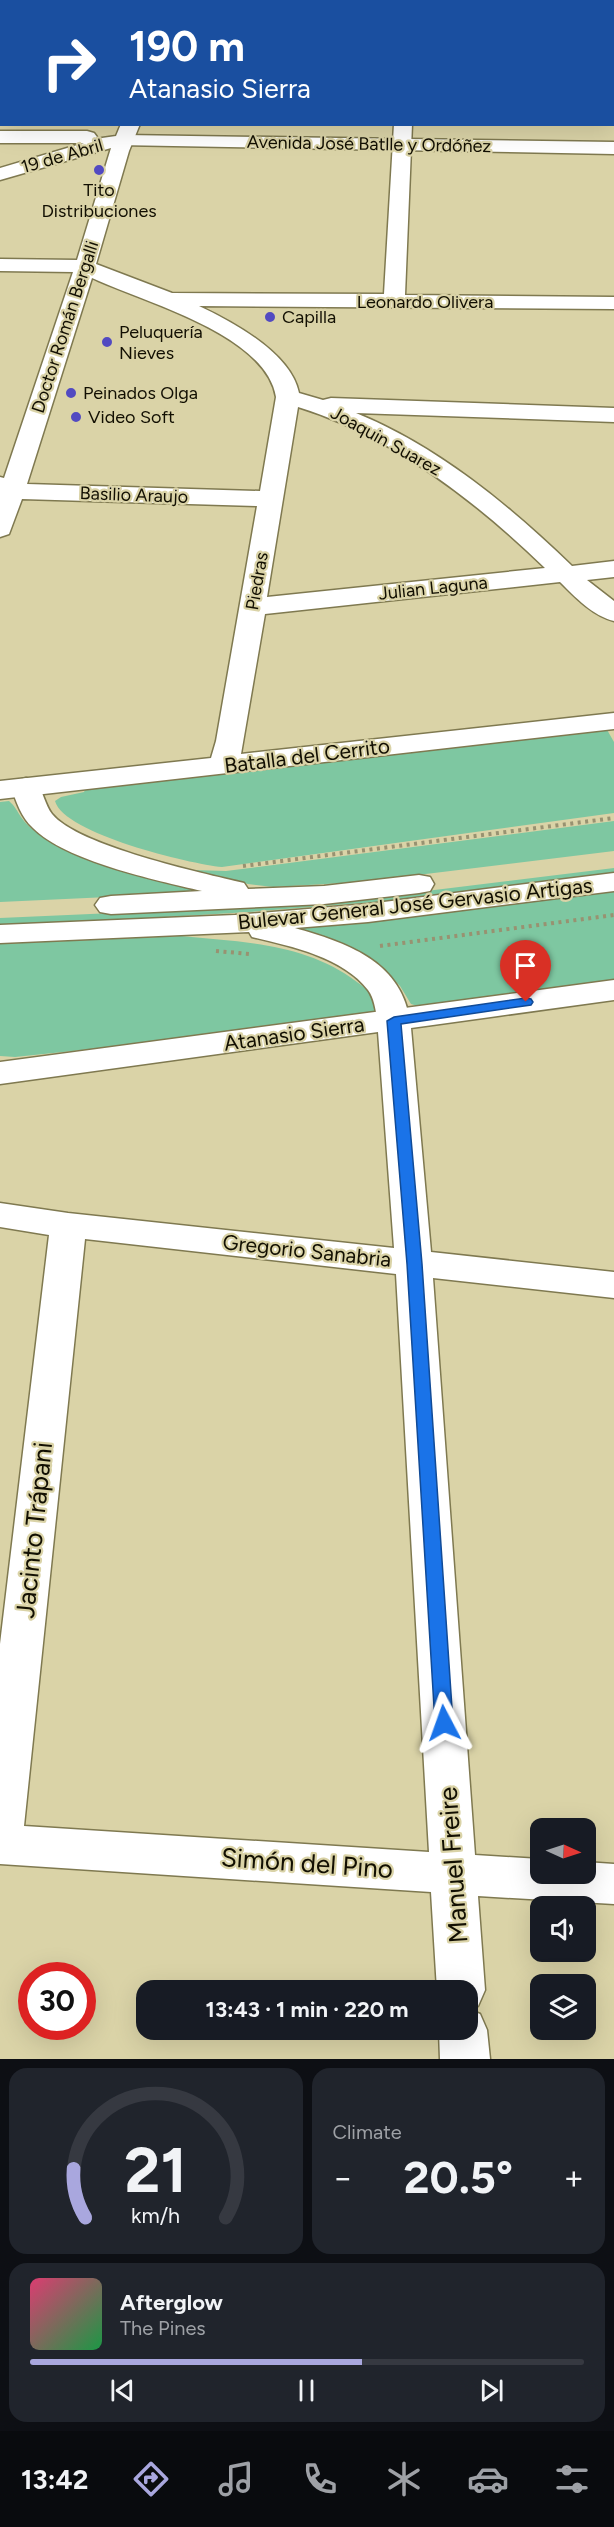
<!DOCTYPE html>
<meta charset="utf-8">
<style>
body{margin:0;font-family:Figtree,sans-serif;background:#20242c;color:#f1f3f6;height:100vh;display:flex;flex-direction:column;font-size:22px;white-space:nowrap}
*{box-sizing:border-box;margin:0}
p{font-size:20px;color:#9ea1a6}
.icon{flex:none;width:33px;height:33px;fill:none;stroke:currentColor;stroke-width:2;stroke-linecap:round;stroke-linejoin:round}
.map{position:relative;height:2059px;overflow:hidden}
.details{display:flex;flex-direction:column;gap:9px;padding:9px;background:#0d0f14;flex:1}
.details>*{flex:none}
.guide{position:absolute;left:0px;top:0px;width:615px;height:126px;box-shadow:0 6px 24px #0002;background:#1a4fa0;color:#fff;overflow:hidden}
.needle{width:39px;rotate:93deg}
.buttons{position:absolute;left:530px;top:1818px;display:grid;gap:12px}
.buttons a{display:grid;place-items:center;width:66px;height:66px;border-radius:12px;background:#171b24;box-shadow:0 6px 24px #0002;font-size:30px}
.speed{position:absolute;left:18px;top:1962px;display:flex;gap:12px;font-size:30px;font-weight:700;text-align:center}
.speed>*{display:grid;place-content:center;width:78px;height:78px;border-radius:50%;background:#171b24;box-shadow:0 6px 24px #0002;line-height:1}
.speed .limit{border:9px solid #d22;background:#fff;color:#111}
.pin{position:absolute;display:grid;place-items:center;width:51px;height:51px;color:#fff;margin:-62px -26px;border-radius:50% 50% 50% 0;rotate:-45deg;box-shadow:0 0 6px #0007}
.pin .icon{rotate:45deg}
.me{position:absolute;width:66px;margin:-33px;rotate:356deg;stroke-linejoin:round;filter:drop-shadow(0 0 4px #0008)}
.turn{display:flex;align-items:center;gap:21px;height:126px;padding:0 30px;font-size:27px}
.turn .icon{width:78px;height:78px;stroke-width:2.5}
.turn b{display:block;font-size:42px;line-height:51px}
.big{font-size:45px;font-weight:700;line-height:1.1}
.details .card{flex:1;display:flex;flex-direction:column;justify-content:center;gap:9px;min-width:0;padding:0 21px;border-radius:18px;background:#20242c}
.details .dial{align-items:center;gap:0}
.dial svg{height:156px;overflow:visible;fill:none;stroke:#363941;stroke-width:7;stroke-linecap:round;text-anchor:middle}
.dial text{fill:#f1f3f6;stroke:none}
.song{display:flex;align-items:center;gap:18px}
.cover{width:72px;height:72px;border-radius:9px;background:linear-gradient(135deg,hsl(340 70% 55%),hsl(140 70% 35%))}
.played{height:6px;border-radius:3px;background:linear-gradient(90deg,#a9a7de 60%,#363941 60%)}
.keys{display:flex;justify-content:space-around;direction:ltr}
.heat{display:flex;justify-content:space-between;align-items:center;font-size:33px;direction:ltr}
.details .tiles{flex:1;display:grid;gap:9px;grid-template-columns:1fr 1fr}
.card:last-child{grid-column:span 2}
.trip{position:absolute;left:136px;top:1980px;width:342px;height:60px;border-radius:18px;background:#171b24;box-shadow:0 6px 24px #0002;font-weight:700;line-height:60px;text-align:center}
.menu{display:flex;height:96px;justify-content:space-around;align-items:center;background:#090b0e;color:#9ea1a6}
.menu .icon{width:42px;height:42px}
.menu .on{color:#a9a7de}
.menu b{font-size:27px;color:#f1f3f6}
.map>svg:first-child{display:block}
.green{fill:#7ec7a1}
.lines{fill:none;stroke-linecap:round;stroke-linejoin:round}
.minor-casing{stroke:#7f7950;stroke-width:3}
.major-casing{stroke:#7f7950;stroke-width:3}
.path{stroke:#989271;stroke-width:4;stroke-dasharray:3 4.5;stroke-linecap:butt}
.minor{fill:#fff;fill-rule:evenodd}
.major{fill:#fff;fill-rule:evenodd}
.route{fill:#1a73e8;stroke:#114b97;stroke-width:1.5}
.poi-dot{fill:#524ac1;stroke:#dad3a7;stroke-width:2}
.labels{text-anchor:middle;stroke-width:4.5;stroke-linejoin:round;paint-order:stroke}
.far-street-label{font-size:18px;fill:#120f02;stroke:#dad3a7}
.far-poi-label{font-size:18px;fill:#120f02;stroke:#dad3a7;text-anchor:start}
.street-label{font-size:21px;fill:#120f02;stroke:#dad3a7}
.near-street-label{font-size:26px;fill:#120f02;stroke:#dad3a7}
</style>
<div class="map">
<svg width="614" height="2059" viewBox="0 0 614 2059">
<rect width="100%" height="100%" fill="#dad3a7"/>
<g class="green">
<path d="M606,728l8,14v71l-392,54c-32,-3 -158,-33 -167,-66l6,-4 23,-5 2,-4z"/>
<path d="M9,801c6,5 8,10 12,16 9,13 24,21 37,28l135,45 2,3 -195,9v-100z"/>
<path d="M614,821v30l-254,31 -87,5 -25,-3 -56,-14 34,1z"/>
<path d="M614,868v6l-202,25 -163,13 -249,15v-9l181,-8 229,-17z"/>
<path d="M614,890v90l-193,27 -10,-3 -11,-18 -17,-17 -87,-39 2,-3 124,-12z"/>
<path d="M181,936c61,6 125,7 176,46 9,6 21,16 22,28l-4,3 -226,30 -134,14 -15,-1v-112z"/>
</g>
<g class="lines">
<g class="minor-casing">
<g id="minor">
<path d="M161,0h16l-17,2z"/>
<rect x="400" y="0" width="16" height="2"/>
<rect x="0" y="54" width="2" height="10"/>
<path d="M121,124h19l-11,27 -33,113 76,29 212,1 10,-170h18l-7,171 209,2v12l-415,-3c34,16 92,47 100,87l24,7 8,-2 283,10v14l-258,-9c81,33 153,92 216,153l42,-5v16l-27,3 27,21v20c-21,-5 -39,-24 -54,-39l-295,32 -24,140 373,-41v16l-614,70v-18l211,-23 5,-17 41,-235 -235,-7 -13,35 -9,3v-60l4,1 69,-206 -73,-1v-12l77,1 34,-112 -111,32v-12l84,-25h-84v-12h87l7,2 3,4 -2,2 21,-3zM92,278c51,24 174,56 184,119l-16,94 -233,-7zM298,407c94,29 178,94 247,161l-278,29z"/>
<path d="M614,980v20l-203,28 20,224 183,20v26l-181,-20 42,577 65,4v15h45v-12l29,2v40l-136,-8 7,94 -7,16 -10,3v-19h-31l-6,-98 -431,-28v-220l49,-409 -49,-8v-24l68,10 326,35 -16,-216 -378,52v-22zM85,1239l311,35 33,578 -405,-26z"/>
<path d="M468,2009l12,5 7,16 3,29h-50l-1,-29h29z"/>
</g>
</g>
<g class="major-casing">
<g id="major">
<path d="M125,135l489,7v12l-496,-9 -3,-4 3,-4z"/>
<path d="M26,778l10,3c7,10 9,24 16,33 26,32 150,59 192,69l4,6 76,-3 95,-11 11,2 4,7 -4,7 -11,2 -95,11 -213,10 -11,-2 -5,-7 5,-7 11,-2 91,-5c-47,-11 -136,-30 -169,-63 -12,-11 -17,-27 -22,-41l5,-6z"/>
<path d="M614,873v18l-246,31 -73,6c52,15 106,33 115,93l-4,7 -12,3 -12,-3c-8,-12 -5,-26 -14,-38 -25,-33 -78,-44 -116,-53l-3,-5 -249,11v-18l235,-10 133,-11z"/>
</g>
</g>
<g class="path">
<path d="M243,866l371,-48"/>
<path d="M380,946l234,-31"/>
<path d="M216,951l34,3"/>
</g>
<use href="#minor" class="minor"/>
<use href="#major" class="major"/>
</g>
<path class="route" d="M526,998l5,1 2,3 -2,3 -130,19 21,240 31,459 -3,5 -6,3 -7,-3 -2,-5 -28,-459 -20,-243 7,-4z"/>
<g class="poi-dot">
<circle cx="99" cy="170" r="6"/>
<circle cx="270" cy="317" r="6"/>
<circle cx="107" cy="342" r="6"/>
<circle cx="71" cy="393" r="6"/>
<circle cx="76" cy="417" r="6"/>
</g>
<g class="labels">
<g class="far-street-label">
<text transform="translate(369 144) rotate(1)" y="6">Avenida José Batlle y Ordóñez</text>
<text transform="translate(62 156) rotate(-16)" y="6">19 de Abril</text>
<text x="425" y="308">Leonardo Olivera</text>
<text transform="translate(65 327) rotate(-72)" y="6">Doctor Román Bergalli</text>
<text transform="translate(386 441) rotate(29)" y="6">Joaquin Suarez</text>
<text transform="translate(134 495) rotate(2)" y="6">Basilio Araujo</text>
<text transform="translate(257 581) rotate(-80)" y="6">Piedras</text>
<text transform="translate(433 588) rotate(-6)" y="6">Julian Laguna</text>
</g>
<g class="far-poi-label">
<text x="99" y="196" text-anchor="middle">Tito<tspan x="99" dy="21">Distribuciones</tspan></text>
<text x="282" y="323">Capilla</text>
<text x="119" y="338">Peluquería<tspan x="119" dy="21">Nieves</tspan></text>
<text x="83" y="399">Peinados Olga</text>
<text x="88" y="423">Video Soft</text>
</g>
<g class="street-label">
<text transform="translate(307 756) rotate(-7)" y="7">Batalla del Cerrito</text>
<text transform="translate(415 904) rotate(-6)" y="7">Bulevar General José Gervasio Artigas</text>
<text transform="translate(294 1034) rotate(-8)" y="7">Atanasio Sierra</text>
<text transform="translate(307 1251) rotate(6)" y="7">Gregorio Sanabria</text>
</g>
<g class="near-street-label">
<text transform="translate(34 1530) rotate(-84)" y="9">Jacinto Trápani</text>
<text transform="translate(307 1863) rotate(4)" y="9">Simón del Pino</text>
<text transform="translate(453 1865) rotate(-94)" y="9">Manuel Freire</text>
</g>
</g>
</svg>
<div class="buttons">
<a><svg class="needle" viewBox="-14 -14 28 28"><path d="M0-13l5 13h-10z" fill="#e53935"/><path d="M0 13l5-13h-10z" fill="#9ea1a6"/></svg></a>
<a><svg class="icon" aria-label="sound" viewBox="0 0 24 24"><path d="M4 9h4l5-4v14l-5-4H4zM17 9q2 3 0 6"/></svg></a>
<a><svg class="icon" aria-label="layers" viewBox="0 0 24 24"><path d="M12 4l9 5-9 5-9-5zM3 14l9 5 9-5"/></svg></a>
</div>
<div class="speed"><div class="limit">30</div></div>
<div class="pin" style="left:526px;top:1002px;background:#d93025"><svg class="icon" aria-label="arrive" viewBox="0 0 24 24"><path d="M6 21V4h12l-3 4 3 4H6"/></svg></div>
<svg class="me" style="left:444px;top:1723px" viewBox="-20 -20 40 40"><path d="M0-17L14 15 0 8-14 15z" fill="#1a73e8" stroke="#fff" stroke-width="4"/></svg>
<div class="trip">13:43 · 1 min · 220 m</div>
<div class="guide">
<div class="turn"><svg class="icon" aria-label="right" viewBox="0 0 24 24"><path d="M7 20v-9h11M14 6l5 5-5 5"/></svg><div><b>190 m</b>Atanasio Sierra</div></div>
</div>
</div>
<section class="details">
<div class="tiles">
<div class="card dial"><svg viewBox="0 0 100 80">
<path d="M14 69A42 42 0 1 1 86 69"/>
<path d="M14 69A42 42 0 0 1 8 44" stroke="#a9a7de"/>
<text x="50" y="56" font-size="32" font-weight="700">21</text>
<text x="50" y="72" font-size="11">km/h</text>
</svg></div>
<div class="card"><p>Climate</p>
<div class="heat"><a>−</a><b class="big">20.5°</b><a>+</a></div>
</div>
<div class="card">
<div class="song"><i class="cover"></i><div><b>Afterglow</b><p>The Pines</p></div></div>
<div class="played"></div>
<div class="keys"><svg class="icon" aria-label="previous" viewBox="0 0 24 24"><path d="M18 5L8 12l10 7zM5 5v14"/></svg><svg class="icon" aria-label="pause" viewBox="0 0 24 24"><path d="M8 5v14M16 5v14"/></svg><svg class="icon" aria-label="next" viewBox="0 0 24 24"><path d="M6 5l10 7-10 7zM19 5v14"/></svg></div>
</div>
</div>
</section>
<nav class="menu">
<b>13:42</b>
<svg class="icon on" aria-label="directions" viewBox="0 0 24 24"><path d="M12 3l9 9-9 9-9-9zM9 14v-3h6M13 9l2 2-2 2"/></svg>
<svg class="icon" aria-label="music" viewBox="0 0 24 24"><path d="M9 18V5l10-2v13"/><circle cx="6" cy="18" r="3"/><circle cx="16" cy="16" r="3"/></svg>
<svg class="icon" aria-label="phone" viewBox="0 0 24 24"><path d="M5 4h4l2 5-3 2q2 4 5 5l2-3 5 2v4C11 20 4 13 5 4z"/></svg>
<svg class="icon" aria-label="climate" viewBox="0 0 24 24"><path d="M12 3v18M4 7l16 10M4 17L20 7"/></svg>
<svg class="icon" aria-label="car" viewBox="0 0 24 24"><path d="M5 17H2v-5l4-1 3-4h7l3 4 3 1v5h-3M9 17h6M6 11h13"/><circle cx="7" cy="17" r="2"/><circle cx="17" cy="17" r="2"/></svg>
<svg class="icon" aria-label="filters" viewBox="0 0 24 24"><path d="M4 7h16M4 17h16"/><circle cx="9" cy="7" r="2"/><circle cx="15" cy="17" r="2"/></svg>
</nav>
